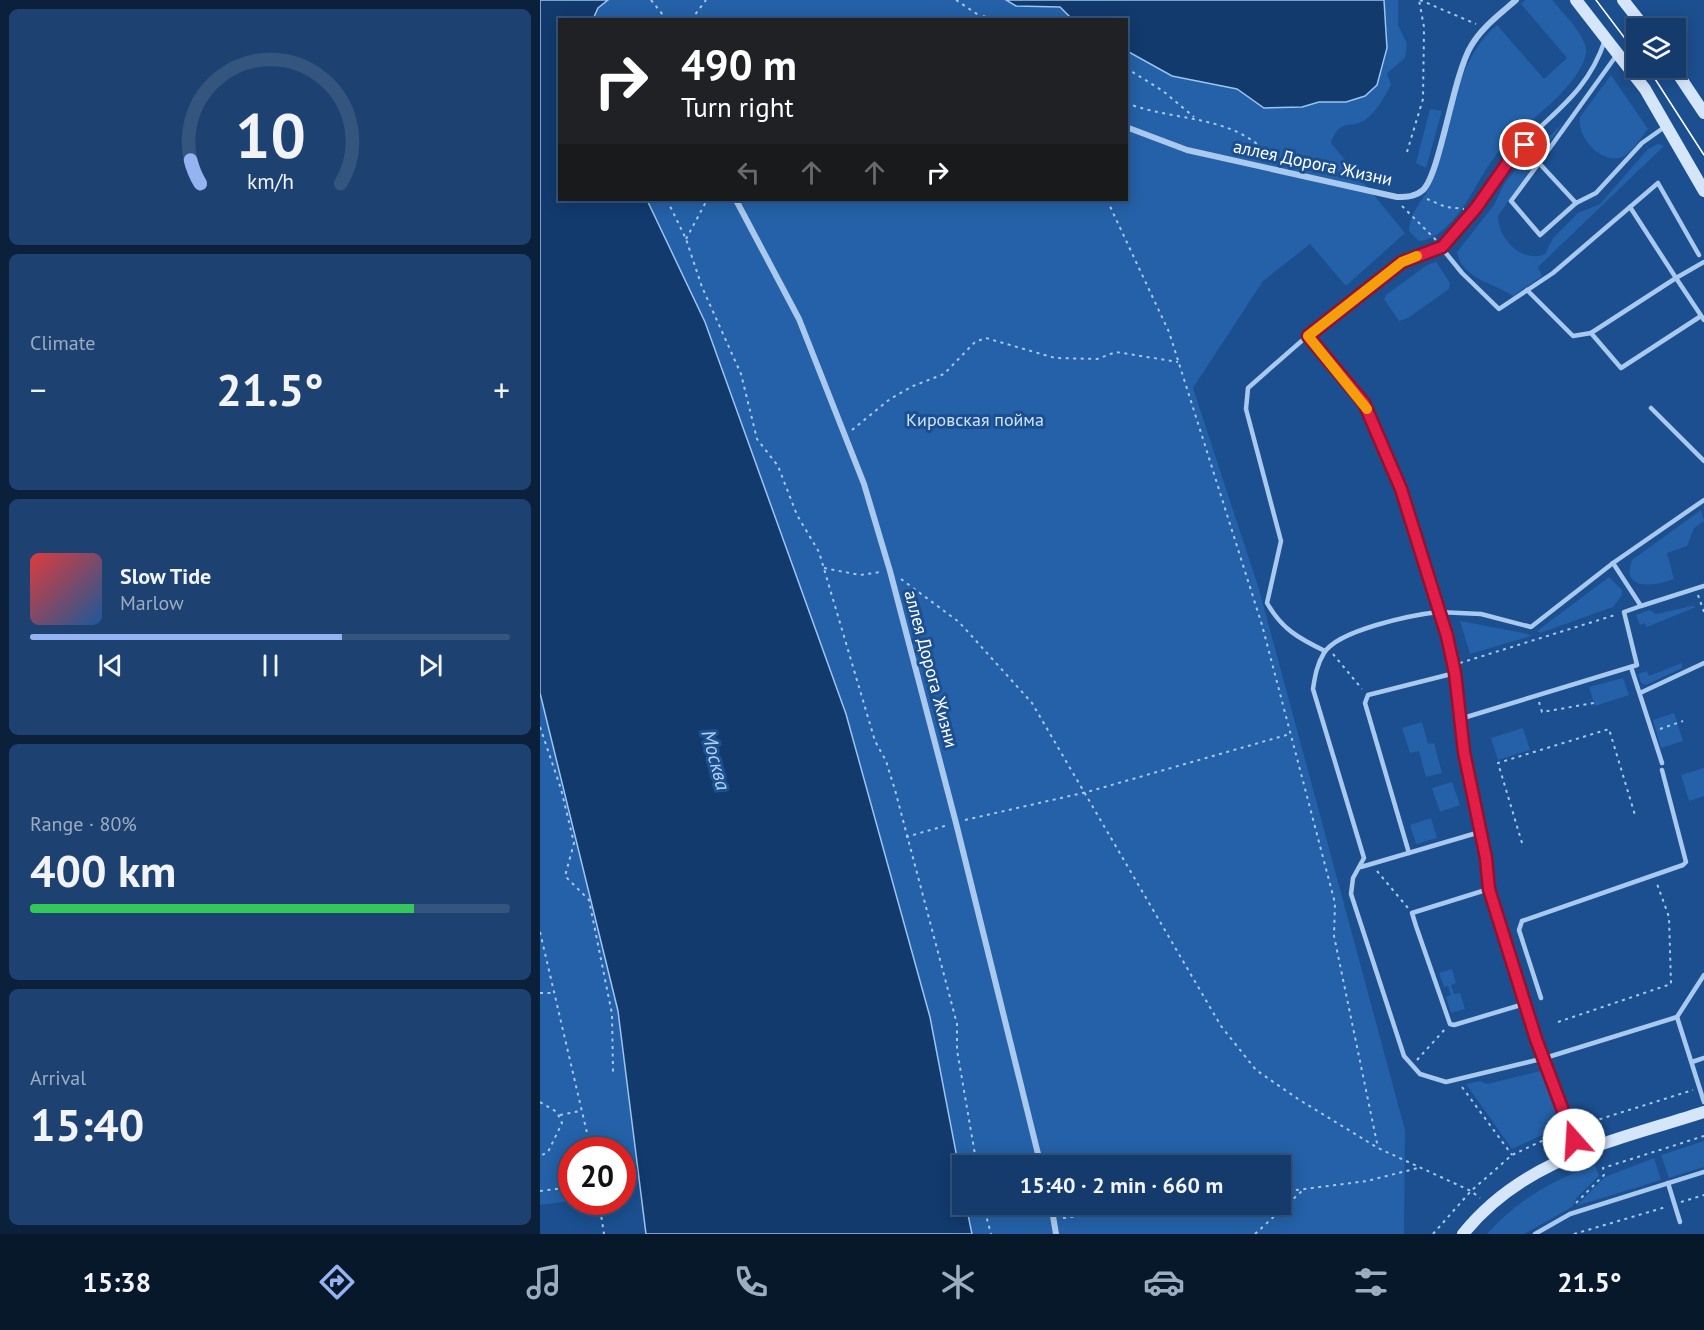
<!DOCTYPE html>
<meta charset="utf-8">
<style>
body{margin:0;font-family:"PT Sans",sans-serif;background:#1d4271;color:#f1f3f6;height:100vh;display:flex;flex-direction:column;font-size:22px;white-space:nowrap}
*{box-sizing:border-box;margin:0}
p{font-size:20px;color:#9dadc1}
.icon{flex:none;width:33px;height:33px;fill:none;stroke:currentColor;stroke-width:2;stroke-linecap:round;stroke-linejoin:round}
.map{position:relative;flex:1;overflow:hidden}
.side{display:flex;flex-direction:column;gap:9px;padding:9px;background:#0b203b;width:540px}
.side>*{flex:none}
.banner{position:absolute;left:18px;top:18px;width:570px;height:183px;border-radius:0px;box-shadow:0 3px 15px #0003,0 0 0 2px #33557e;background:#202124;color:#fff;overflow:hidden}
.controls{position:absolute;left:1086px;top:18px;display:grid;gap:12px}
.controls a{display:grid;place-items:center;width:60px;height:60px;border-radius:0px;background:#143b6b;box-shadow:0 3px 15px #0003,0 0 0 2px #33557e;font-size:30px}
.speed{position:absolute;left:18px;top:1137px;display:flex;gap:12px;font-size:30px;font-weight:700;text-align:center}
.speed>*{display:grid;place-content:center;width:78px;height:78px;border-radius:50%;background:#143b6b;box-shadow:0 3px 15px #0003,0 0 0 2px #33557e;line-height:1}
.speed .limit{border:9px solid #d22;background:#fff;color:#111}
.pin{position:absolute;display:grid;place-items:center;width:51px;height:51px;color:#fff;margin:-26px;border:3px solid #fff;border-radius:50%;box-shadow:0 2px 6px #0007}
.me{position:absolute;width:66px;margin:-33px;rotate:341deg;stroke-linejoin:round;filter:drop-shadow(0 0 4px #0008)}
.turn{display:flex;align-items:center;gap:21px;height:126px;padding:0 24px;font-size:27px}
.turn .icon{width:78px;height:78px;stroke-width:2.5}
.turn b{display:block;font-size:42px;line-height:51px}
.lanes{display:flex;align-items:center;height:57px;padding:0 24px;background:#0003;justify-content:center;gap:30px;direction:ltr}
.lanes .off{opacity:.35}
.big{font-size:45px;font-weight:800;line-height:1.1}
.side .card{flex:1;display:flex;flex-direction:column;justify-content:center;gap:9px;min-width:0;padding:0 21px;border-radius:9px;background:#1d4271}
.side .dial{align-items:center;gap:0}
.dial svg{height:156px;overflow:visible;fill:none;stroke:#33557e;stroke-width:7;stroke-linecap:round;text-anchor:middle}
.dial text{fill:#f1f3f6;stroke:none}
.song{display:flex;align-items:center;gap:18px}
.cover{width:72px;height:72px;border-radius:9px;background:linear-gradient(135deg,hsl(0 70% 55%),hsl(210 70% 35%))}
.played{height:6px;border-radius:3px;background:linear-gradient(90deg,#95b2f1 65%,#33557e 65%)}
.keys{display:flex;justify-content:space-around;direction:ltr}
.heat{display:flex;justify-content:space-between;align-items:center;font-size:33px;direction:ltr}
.charge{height:9px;border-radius:4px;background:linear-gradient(90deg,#34c759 80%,#33557e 0)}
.trip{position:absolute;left:412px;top:1155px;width:339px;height:60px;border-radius:0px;background:#143b6b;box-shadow:0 3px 15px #0003,0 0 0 2px #33557e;font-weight:800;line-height:60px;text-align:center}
.menu{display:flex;height:96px;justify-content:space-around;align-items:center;background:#08182b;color:#9dadc1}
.menu .icon{width:42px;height:42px}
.menu .current{color:#95b2f1}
.menu b{font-size:27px;color:#f1f3f6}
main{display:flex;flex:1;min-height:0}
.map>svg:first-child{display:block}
.green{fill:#2461a8}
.water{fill:#123a6d;stroke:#9cc4f0;stroke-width:1.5}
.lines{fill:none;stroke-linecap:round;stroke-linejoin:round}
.path{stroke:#a9c9ee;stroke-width:2;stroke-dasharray:3 4.5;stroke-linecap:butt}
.lane{stroke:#a9c9ee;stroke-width:4.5}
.street{stroke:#a9c9ee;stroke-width:6}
.secondary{stroke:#d6e6fa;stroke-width:12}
.tram{stroke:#fff;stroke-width:1.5}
.route-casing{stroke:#92132f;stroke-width:15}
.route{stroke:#e11d48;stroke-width:10}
.slow{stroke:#f59e0b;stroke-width:10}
.labels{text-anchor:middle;stroke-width:6;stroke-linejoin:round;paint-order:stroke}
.street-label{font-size:18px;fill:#fff;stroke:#1b4f8f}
.park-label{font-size:18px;fill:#cfe3fa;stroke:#1b4f8f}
.water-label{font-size:20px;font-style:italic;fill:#b5d3f5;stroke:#1b4f8f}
</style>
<main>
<section class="side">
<div class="card dial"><svg viewBox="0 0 100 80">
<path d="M14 69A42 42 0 1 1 86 69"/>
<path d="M14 69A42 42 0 0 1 9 57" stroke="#95b2f1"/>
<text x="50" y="56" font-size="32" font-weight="700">10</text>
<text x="50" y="72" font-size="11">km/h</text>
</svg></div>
<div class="card"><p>Climate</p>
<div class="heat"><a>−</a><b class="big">21.5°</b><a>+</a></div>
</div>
<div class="card">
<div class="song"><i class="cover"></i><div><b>Slow Tide</b><p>Marlow</p></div></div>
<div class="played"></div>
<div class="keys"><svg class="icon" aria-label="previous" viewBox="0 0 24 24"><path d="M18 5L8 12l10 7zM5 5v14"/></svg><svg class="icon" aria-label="pause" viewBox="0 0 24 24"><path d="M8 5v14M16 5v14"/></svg><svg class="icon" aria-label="next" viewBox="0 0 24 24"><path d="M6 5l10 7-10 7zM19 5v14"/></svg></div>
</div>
<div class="card"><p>Range · 80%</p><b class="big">400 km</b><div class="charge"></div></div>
<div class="card"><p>Arrival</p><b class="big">15:40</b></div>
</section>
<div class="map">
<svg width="1164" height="1234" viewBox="0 0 1164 1234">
<rect width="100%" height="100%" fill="#1b4f8f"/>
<g class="green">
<path d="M68,0h398l10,6 44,1 12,12 -479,1 5,-12z"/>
<path d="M531,0h327v25l9,19 -2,14 -18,15 4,12c-7,12 -14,27 -26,35 -15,10 -25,-3 -34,23l74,90 -59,53 -36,-42 -47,37 -70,107 66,201 146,541 -1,104h-432l-6,-29 315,-1v-38h-318v23l-33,-172 -84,-303 -141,-392 -58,-122h479l1,-149 45,25 65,13 27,19 55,-6h27l18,-6 16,-21 5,-16 2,-28 -2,-24 -259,13z"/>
<path d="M985,0h27c9,11 37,38 34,53 -6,36 -67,73 -90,102 -14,18 -23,39 -37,58 -9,11 -25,28 -40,28l-10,-10c1,-21 16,-32 23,-49 21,-53 19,-117 65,-157l47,54 23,-21 -46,-54z"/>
<path d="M1071,75l37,54c-7,8 -15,23 -26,28 -20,8 -46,-20 -42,-40z"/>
<path d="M890,109l12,2 -16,57 -10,-5z"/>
<path d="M1023,123l-65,93c0,23 25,48 47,38l8,-16 25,-25 22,-9 48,-55 10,-5 6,2 -126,121 4,9 -29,20c-20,-14 -50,-16 -56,-44l37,-47 10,-21 13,-16z"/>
<path d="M896,262l14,21 -1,6 -41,29 -9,3 -15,-22 2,-4 41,-30z"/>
<path d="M1161,510l3,11 -10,7 -7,18 -20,7 7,26c-17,7 -54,13 -42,-19z"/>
<path d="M1069,577l13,13v5l-9,12 -73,26 -3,-2z"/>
<path d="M1152,606l4,1 -49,20 -2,-4 -5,2 -4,-10 14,-5 6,4z"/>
<path d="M920,621l68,13 3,2 -61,18z"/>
<path d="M1142,663v5l-36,17 -5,-2 -3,-9 9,-3 2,5z"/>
<path d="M1083,678l6,17 -34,11 -6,-19z"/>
<path d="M0,693l78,318 19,159 -14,2 -1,-22h-50l-1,51 -31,4z"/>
<path d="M1134,713l9,28 -22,7 -8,-28z"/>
<path d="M882,722l6,22 6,-1 8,30 -16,4 -7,-26 -9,2 -8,-25z"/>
<path d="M983,728l7,22 -32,10 -7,-22z"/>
<path d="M1164,768v28l-15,5 -8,-26z"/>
<path d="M912,782l8,23 -20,7 -8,-24z"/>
<path d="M891,818l6,20 -21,6 -6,-19z"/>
<path d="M912,969l4,14 -5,2 3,9 6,-1 5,16 -14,4 -5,-16 5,-2 -3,-9 -4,1 -5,-14z"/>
<path d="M1004,1070l22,54 -54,25 -46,-65 14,-3 7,3z"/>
<path d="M1164,1141v26l-35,11 -8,-23z"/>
<path d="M1114,1158l7,22 -85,26 29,-29z"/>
<path d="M1055,1165l4,11 -22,21 -5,10 -48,27h-37c28,-33 68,-55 108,-69z"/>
</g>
<g class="water">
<path d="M0,0h68l-10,8 -5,11 -33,1v180h87l58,122 141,392 84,303 33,172v15l3,1 6,29h-326l-28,-223 -78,-318z"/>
<path d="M466,0h378l3,48 -10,37 -12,11 -19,6h-27l-17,5 -38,1 -27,-19 -65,-13 -45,-25 -1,-31 -54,-1 -12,-12 -44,-1z"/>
</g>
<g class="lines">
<g class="path">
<path d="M111,0l16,20"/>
<path d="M416,0l30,20"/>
<path d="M880,0l56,24"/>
<path d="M443,16l12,4"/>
<path d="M151,20l15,-20"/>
<path d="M586,68l37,23 31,26"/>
<path d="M586,103c53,20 108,10 148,57"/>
<path d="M867,152l16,-53 1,-72 -5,-27"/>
<path d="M887,199l19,8 18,2"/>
<path d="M127,200l19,39 16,48 39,87 16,65 21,27 19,49 22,37 56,189 11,20 9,29 62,234v26l20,116"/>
<path d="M567,200l62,132 93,293 73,278 -1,33 44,212"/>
<path d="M862,206l34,34"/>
<path d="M146,239l21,-39"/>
<path d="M312,430l38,-31 23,-13 31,-12 31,-32 11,-4 69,20 42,1 19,-7 62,10"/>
<path d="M284,568l36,7 21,-3"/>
<path d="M361,579l58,43 73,81 189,323 35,44 42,29 80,49 93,43 9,7"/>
<path d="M1158,595l6,17"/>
<path d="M793,654l29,35"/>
<path d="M920,663l155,-48"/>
<path d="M999,702l3,10 52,-9"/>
<path d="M0,727l21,62 13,54 -9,33 24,24 23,114 1,58"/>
<path d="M1120,729l23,-8"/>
<path d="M425,820l122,-28 203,-58"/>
<path d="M366,837l42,-12"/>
<path d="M982,843l-24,-80 111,-34 26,86"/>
<path d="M837,871l31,37"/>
<path d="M0,932l51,218"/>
<path d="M0,993h14"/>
<path d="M1018,1022l113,-38 -2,-67 -13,-36"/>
<path d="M877,1060l29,-32"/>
<path d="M922,1087l50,68"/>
<path d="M0,1102l17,10 5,11 -14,29 -8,4"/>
<path d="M20,1115l20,-4"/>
<path d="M1038,1126l115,-36"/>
<path d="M0,1191l32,-4"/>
<path d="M741,1192l86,-11 51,-13"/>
<path d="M59,1202l5,32"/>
<path d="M1141,1202l23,-7"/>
<path d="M1036,1203l28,-28 -1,-7 101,-32"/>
<path d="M443,1204l8,30"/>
<path d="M523,1218l116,-14"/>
<path d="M715,1234l48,-44"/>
<path d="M893,1234l38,-43 41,-36 49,-23"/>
<path d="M1034,1234l92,-27"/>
</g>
<g class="lane">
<path d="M1076,56l-77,107 37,40 20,-10 46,-50 24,-17"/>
<path d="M999,163l-28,38 29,34 36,-32"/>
<path d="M1090,207l28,-24 41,72"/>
<path d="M901,247l21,26 37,36 54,-36 77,-66 46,71 -85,55 30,35 80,-52"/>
<path d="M1164,262l-28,16 28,42"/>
<path d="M987,290l46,46 18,-3"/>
<path d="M768,336l56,67 37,86 37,123c-26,3 -100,18 -114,41 -7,11 -9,23 -11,36l51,169 -11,20 -2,16 53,162 16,18 26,8 99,-24 132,-41 27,85"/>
<path d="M1111,408l53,53"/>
<path d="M1073,563l28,43 63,-20"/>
<path d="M785,651c-27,-13 -43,-22 -58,-48l14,-62 -35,-132 2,-21c49,-43 98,-88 152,-125 12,-8 31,-8 42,-17 26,-19 47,-60 67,-86 35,-44 76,-60 96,-120"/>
<path d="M1091,667l31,96"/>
<path d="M1100,693l64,-30"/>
<path d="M920,719l177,-54 -13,-53 17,-6"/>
<path d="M869,853l-44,-150 3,-8 87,-22"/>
<path d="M821,867l119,-35"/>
<path d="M949,889l-77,24 4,13 34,98 4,1 70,-21"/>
<path d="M1001,998l-22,-68 3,-9 161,-56 3,-3 -24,-92"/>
<path d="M1137,1017l27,-42"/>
<path d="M1152,1062l12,-4"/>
<path d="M1038,1152l-42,-113 -47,-150 -3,-31 -22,-106 -9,-79 -8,-37 -9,-24 43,2 50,13 82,-64 91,-63"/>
<path d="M1128,1183l12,39"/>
<path d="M995,1234l35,-20 134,-42"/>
</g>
<g class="street">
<path d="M586,127l61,23 210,47c9,0 18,0 26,-7 17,-16 30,-114 48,-144 11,-19 29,-32 45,-46"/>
<path d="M196,200l63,119 65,165 26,87 66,252 85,343"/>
<path d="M511,1204l5,30"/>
</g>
<g class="secondary">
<path d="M1036,0l69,89 59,102"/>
<path d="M1083,0l22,28"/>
<path d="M1134,68l30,45"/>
<path d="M923,1234c62,-77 152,-93 241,-122"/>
</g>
<g class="tram">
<path d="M1056,0l40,53"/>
<path d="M1108,68l56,87"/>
</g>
</g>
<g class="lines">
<g class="route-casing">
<path id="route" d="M985,145l-14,13 -35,50 -34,39 -40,15 -94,74 56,67 37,86 46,147 8,37 9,79 22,106 3,31 47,150 38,101"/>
</g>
<use href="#route" class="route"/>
<path class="slow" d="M827,409l-59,-73 94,-74 15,-6"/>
</g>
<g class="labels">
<g class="street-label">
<text transform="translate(773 163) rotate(12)" y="6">аллея Дорога Жизни</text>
<text transform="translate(391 669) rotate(75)" y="6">аллея Дорога Жизни</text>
</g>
<g class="park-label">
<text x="435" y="426">Кировская пойма</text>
</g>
<g class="water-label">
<text transform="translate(176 760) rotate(75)" y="7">Москва</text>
</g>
</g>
</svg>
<div class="controls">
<a><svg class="icon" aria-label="layers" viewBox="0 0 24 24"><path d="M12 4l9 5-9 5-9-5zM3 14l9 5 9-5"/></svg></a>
</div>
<div class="speed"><div class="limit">20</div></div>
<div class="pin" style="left:985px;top:145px;background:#d93025"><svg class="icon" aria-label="arrive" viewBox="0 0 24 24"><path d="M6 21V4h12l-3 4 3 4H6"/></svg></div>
<svg class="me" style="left:1034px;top:1140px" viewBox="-20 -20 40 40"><circle r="19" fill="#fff"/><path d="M0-13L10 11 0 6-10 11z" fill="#e11d48"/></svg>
<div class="trip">15:40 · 2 min · 660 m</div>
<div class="banner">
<div class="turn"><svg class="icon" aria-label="right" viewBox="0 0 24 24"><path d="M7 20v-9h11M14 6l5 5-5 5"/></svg><div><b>490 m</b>Turn right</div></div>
<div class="lanes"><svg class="icon off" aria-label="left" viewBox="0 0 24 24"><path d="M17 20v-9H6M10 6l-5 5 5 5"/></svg><svg class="icon off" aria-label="ahead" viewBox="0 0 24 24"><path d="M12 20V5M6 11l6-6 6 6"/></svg><svg class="icon off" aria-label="ahead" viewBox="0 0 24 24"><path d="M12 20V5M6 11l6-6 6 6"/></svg><svg class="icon" aria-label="right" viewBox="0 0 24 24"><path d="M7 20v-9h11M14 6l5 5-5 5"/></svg></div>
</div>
</div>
</main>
<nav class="menu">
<b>15:38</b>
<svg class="icon current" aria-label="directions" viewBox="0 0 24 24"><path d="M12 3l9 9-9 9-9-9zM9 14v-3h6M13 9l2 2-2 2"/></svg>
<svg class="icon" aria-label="music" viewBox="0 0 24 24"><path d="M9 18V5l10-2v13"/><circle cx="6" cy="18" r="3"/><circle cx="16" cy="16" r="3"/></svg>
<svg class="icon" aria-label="phone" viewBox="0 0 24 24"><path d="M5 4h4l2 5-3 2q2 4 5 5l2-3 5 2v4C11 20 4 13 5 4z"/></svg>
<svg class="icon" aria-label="climate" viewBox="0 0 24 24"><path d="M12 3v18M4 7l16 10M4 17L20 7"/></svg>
<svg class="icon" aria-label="car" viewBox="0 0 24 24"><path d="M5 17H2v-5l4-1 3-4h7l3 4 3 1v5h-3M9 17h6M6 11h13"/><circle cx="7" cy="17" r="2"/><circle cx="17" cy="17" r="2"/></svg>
<svg class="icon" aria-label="filters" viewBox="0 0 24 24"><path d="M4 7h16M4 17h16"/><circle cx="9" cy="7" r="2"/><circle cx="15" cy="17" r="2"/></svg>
<b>21.5°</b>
</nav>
